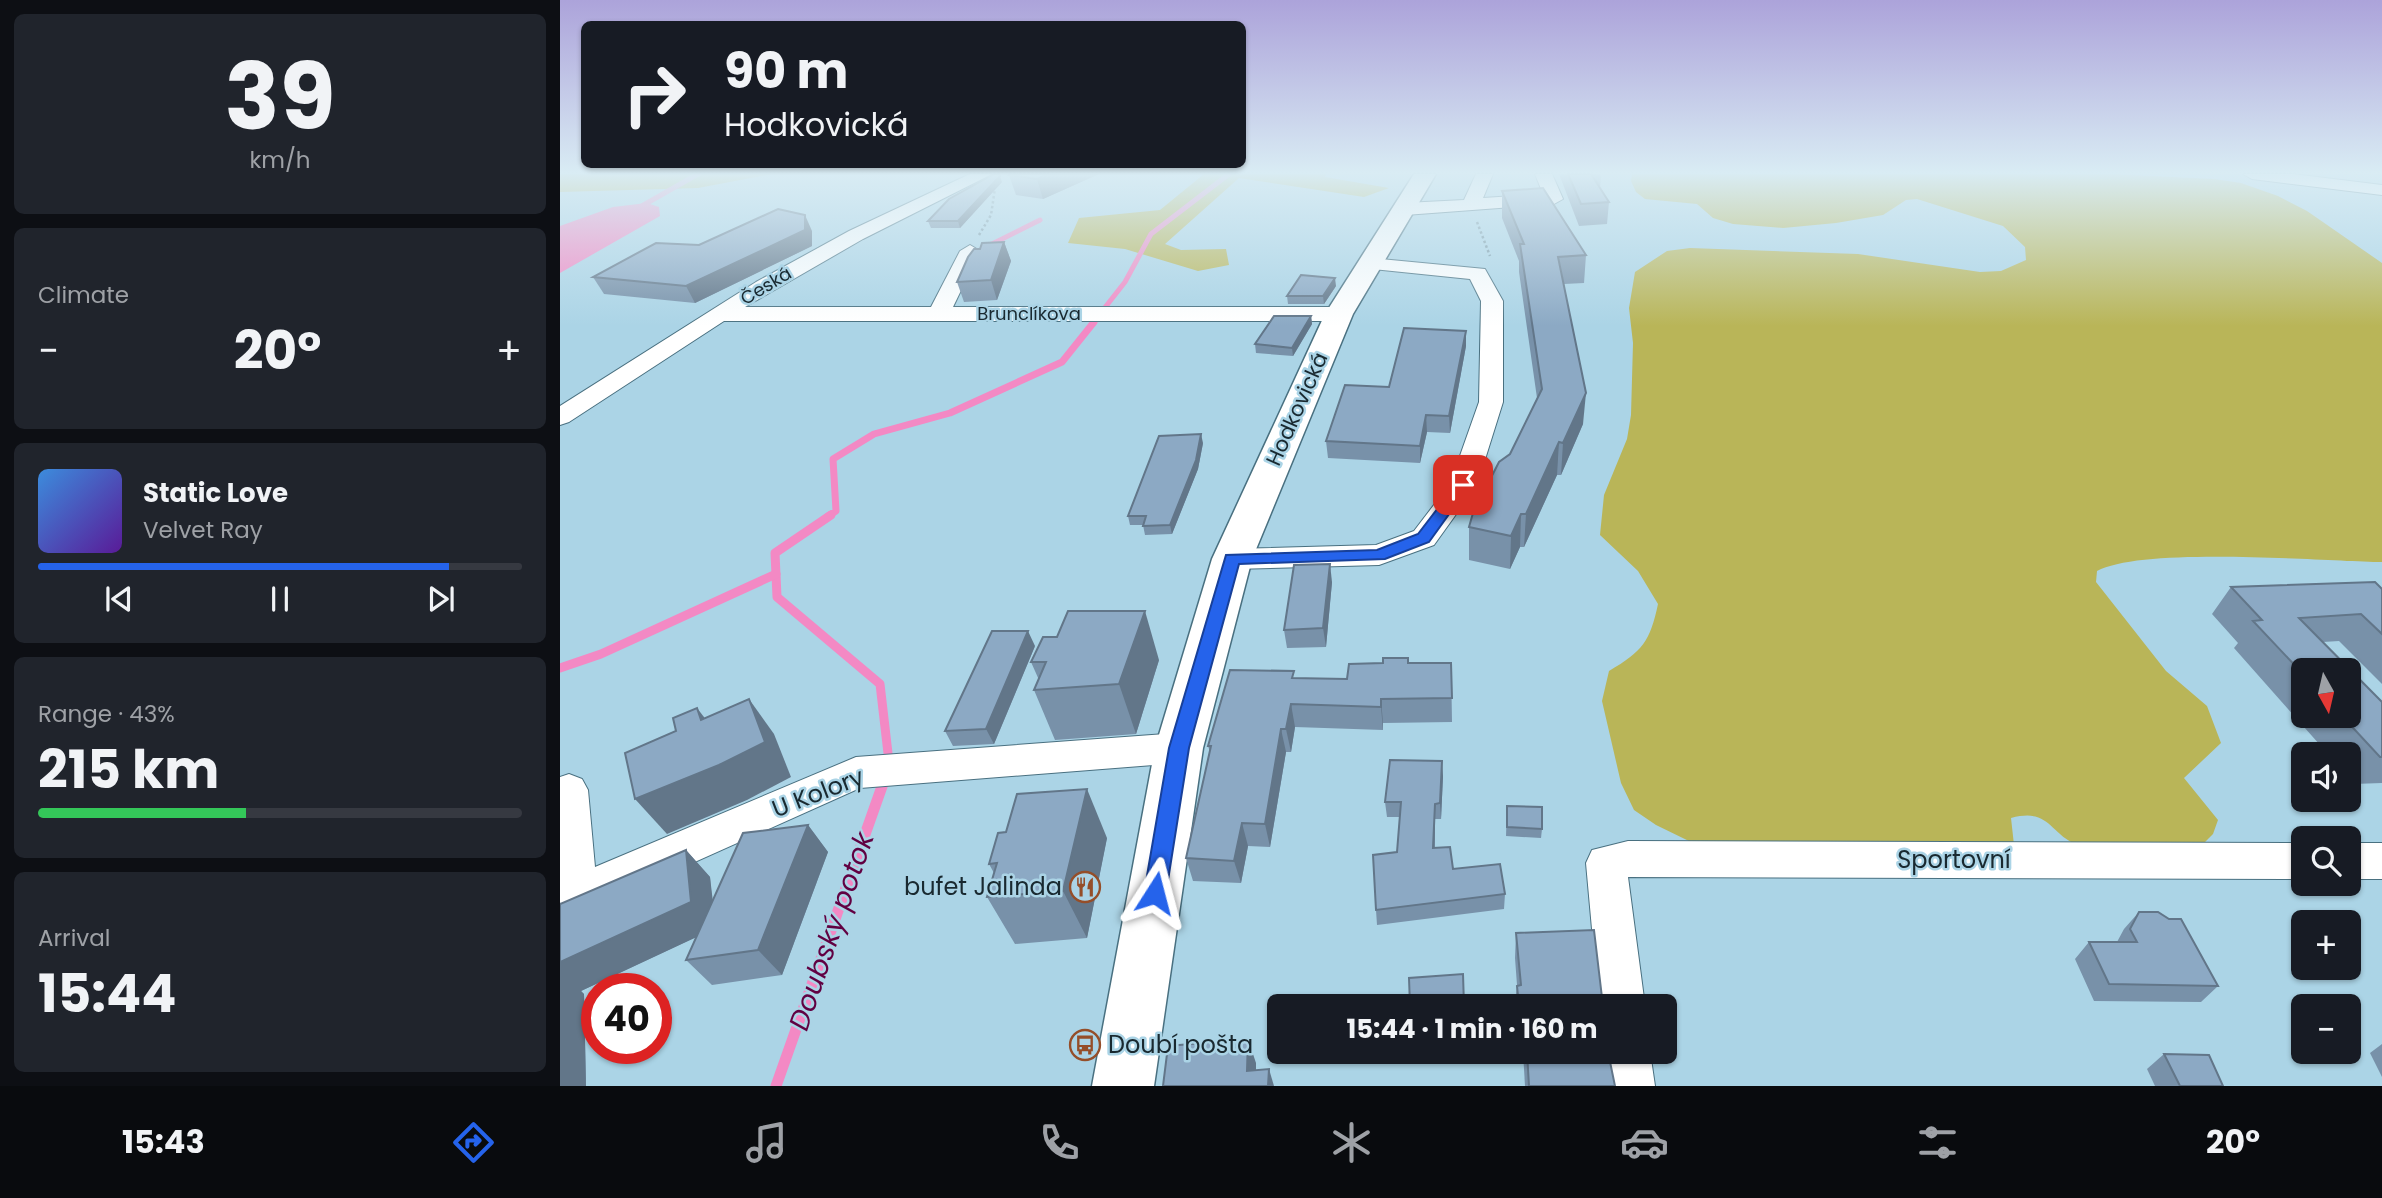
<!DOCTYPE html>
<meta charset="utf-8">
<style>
body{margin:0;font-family:Poppins,sans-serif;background:#20242c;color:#f1f3f6;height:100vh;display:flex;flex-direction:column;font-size:26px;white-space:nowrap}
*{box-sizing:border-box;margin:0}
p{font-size:23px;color:#9ea1a6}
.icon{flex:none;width:38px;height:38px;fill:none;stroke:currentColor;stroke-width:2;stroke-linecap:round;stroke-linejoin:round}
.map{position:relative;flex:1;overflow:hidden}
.sheet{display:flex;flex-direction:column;gap:14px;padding:14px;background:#0d0f14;width:560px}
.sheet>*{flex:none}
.hud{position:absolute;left:21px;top:21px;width:665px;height:147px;border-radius:10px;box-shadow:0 2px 5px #0004;background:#171b24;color:#f1f3f6;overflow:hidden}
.needle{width:46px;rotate:172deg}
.fabs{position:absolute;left:1731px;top:658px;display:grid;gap:14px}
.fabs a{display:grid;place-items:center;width:70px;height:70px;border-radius:10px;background:#171b24;box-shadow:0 2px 5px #0004;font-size:35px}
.speed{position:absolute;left:21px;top:973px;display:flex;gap:14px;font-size:35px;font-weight:700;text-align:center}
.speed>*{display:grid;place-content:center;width:91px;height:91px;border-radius:50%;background:#171b24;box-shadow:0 2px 5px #0004;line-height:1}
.speed .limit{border:10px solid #d22;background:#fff;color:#111}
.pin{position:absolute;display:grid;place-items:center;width:60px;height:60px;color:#fff;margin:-30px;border-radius:14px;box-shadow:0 4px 10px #0006}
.me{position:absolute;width:77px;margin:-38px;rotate:9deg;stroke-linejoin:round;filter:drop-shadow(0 0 5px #0008)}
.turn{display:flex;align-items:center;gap:24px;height:147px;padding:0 28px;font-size:32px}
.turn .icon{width:91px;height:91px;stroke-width:2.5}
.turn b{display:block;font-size:49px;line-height:60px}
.big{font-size:52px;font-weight:700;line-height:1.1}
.sheet .card{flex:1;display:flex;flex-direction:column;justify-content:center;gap:10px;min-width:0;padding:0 24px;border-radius:10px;background:#20242c}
.sheet .dial{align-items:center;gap:0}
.dial b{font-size:91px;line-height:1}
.song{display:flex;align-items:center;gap:21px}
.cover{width:84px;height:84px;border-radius:10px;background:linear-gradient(135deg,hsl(210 70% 55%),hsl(270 70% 35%))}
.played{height:7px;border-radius:4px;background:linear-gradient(90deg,#2563eb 85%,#363941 85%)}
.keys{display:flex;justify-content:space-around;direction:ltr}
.heat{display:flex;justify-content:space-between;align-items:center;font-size:38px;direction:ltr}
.charge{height:10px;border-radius:5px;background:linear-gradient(90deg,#34c759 43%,#363941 0)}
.trip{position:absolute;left:707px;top:994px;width:410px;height:70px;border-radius:10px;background:#171b24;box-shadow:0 2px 5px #0004;font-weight:700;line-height:70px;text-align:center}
.menu{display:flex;height:112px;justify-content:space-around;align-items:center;background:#090b0e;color:#9ea1a6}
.menu .icon{width:49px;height:49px}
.menu .selected{color:#2563eb}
.menu b{font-size:32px;color:#f1f3f6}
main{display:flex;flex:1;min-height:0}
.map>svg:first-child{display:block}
.green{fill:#b9b558}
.water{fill:#f389c4}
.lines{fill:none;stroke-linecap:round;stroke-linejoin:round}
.stream-far3{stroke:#f389c4;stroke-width:5}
.stream-far2{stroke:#f389c4;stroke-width:7}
.stream-far1{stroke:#f389c4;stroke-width:9}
.stream{stroke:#f389c4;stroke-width:11}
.minor-casing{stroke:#497080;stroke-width:2}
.tertiary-casing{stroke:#497080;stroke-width:3}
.path{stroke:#7696a4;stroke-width:2.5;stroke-dasharray:2.5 2.5;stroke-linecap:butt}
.minor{fill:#fff;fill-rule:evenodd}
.tertiary{fill:#fff;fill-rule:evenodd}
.wall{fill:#7891a9;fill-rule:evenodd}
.shaded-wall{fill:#627689}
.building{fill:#8ca9c4;stroke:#627689;stroke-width:2}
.route{fill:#2563eb;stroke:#184099;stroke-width:2}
.labels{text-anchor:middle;stroke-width:5;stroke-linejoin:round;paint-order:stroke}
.far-street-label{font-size:18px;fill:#192930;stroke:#abd4e6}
.street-label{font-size:21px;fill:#192930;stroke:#abd4e6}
.near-street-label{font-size:24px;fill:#192930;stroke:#abd4e6}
.near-poi-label{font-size:24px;fill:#192930;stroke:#abd4e6;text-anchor:end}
.near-water-label{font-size:28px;font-style:italic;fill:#610042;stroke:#abd4e6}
</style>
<main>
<section class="sheet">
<div class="card dial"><b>39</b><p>km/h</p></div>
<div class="card"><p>Climate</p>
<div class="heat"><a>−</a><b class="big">20°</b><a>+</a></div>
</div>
<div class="card">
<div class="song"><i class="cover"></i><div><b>Static Love</b><p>Velvet Ray</p></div></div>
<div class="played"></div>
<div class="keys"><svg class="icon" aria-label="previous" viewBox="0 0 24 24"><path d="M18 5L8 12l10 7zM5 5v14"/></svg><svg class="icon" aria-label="pause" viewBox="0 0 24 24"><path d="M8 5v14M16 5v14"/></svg><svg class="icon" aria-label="next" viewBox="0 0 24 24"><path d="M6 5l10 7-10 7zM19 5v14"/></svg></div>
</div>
<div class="card"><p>Range · 43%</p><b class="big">215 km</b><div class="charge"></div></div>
<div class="card"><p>Arrival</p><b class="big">15:44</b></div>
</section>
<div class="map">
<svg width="1822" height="1086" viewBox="0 0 1822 1086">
<rect width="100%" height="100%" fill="#abd4e6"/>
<g class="green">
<path d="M0,174h212l-74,14 -138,4z"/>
<path d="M644,174h122l-1,3 64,11 -25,9 -125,-19 -74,66 16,6 45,-1 3,16 -31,6 -73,-22 -57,-6 11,-25 81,-8z"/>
<path d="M1072,174h478l104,5 27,4 37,13 29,15 75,52v299c-60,-1 -240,-16 -285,9l-1,11 70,89 41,35 14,37 -37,35 34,42 -5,14 -11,11h-125c-29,-13 -27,-37 -66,-27l3,27 -321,-2 -37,-18 -22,-15 -13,-27 -19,-82 7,-30c34,-20 41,-30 49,-67l-20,-33 -38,-36 4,-40 23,-56 4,-24 2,-72 -4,-35 6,-36 32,-21 23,-3 168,6 122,18 21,-1 25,-11 -1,-13 -22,-21 -86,-27 -11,1 -23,15 -47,8 -53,5 -50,-4 -20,-6 -16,-14 -52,-5 -9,-7 -5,-11z"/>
</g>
<path class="water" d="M87,203l12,4 1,9 -100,57v-47l53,-19z"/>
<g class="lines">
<g class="stream-far3">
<path d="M80,207l58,-33"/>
<path d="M430,245l50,-25"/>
<path d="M532,324l33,-42 26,-48 78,-60"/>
</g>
<path class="stream-far2" d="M268,516l8,-5 -3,-52 41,-25 76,-21 112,-51 32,-40"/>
<g class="stream-far1">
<path d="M271,515l-56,38 2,44 103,87 9,78"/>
<path d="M0,668l41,-14 175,-80"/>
</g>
<path class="stream" d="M216,1086l109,-308"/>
<g class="minor-casing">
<g id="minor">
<path d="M410,174h22l-129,65 -118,68h186l29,-56 10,-6 10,6 -27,56h386l11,7 -11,7h-615l-155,101 -9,3v-19l196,-124 93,-51z"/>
<path d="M916,174h17l-10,24 60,-4 -8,-20h17l11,25 -9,5 -149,11 -9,-6 9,-6 59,-3z"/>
<path d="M1683,174h50l89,11v10l-130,-16z"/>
<path d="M810,258l115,11 18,32v101l-26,83 -43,60 -55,20 -147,4 -11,-3 -4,-7 4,-7 11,-3 144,-4 38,-14 36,-47 29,-82 2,-101 -11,-22 -107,-11 -3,-4 3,-4z"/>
<path d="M619,733l13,5 5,10 -5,10 -13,5 -319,25 -268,120 -15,5 -15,-5 -2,-6v-125l9,-3 13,5 6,11 7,77 261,-110z"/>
<path d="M1068,841l675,2v36l-675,-2 17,129h-46l-13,-143 6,-13z"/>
<rect x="1788" y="843" width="34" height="36"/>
<path d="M1044,1052h46l5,34h-48z"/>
</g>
</g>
<g class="tertiary-casing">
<path id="tertiary" d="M854,174h22l-83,140 -101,245 -49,189 -49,338h-62l63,-338 57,-189 113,-245z"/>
</g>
<g class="path">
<path d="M917,222l13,34"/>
<path d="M419,235l12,-20 4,-27"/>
</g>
<use href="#minor" class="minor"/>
<use href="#tertiary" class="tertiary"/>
</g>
<g class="wall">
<path d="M539,174l-56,25 -27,-4 -7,-20z"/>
<path d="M999,174h42l-1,14 9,14 -2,22 -28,2z"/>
<path d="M442,182l-42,46h-29l-3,-7z"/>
<path d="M942,191l84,64 -2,28 -20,1 19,140 -22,51h-4l-33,72h-4l-10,22 -41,-9v-33l41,-73 27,-56 -18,-126v-11l-17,-43z"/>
<path d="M252,231v15l-117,57 -91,-9 -11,-17 106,-32z"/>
<path d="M444,242l7,19 -14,39 -33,2 -7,-20 23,-33z"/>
<path d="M776,286l-12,18h-36l-1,-8z"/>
<path d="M751,316l1,8 -19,32 -37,-3 -1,-9z"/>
<path d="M906,346l-16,87 -23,-1 -7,31 -92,-5 -2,-17 63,-54z"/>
<path d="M643,443l-5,26 -26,65 -27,1 -2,-10h-13l-2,-9z"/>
<path d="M772,582l-6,65 -39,1 -3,-18z"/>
<path d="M1671,587l151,2v95l-43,-43 -16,1 59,60v81l-28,1 -6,-6v-24h-20l-94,-106 4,-5 -26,-29zM1743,670l45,46h-45z"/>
<path d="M475,646l-41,98 -41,2 -8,-15z"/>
<path d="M848,658l1,5h42l1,59 -69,1v7l-88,-3 -4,25h-5l-16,95 -22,-1 -7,37 -48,-2 -7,-23 24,-106 -2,-6 87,-68 52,1 36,-16z"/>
<path d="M599,660l-23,74 -81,6 -21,-50 5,-10 -8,-18z"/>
<path d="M883,776l-2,43h-6v29l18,21 52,25 -1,15 -127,16 -1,-15 21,-58 3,-35h-13l-2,-15z"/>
<path d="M947,806l35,23 -1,9 -35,-2z"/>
<path d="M248,825l20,27 -46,123 -70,10 -26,-25 10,-23 -115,54 3,3 2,92 -26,-182 126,-54 24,27 2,24z"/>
<path d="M547,838l-20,100 -72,6 -28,-47 7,-24 -5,-9z"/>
<path d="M1579,912l79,74 -17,16 -107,-1 -19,-42 14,-17h28l7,-13z"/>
<path d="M956,933l87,73h-88l2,-21 -2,-27z"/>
<path d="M1822,1044v33l-12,-24z"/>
<path d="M963,1052h85l7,34h-90z"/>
<path d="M1604,1054l59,32h-68l-8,-17z"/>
</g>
<g class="shaded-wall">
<path d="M489,174h50l-56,25 -6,-20z"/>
<path d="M440,176l2,6 -42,46 -2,-7z"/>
<path d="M245,215l7,16v15l-117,57 -9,-17z"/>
<path d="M444,242l7,19 -14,39 -6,-20z"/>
<path d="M775,278l1,8 -12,18 -1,-8z"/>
<path d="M751,316l1,8 -19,32 -1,-8z"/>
<path d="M906,331v15l-16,87 -1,-17z"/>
<path d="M1026,393l-3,31 -22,51 2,-32z"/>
<path d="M866,415l1,17 -7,31v-17z"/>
<path d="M641,434l2,9 -5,26 -26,65 -2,-9z"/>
<path d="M999,442l-2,33 -33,72 2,-33z"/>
<path d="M961,514l-1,33 -10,22 1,-33z"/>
<path d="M770,564l2,18 -6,65 -3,-19z"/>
<path d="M585,611l14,49 -23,74 -17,-50z"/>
<path d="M468,631l7,15 -41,98 -8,-15z"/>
<path d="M189,699l25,35 17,43 -44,23 -80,34 -32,-35z"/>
<path d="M821,699l2,24v7l-2,-23z"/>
<path d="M731,704l4,23 -4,25 -5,-23z"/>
<path d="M137,708l27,35 -23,-23z"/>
<path d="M721,729l5,23 -16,95 -5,-23z"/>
<path d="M882,761l1,15 -2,43 -1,-16z"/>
<path d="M527,789l20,49 -20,100 -24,-47z"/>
<path d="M875,804v15l-1,44 -1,-15z"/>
<path d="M682,823l6,23 -7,37 -7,-22z"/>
<path d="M248,825l20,27 -46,123 -24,-25z"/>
<path d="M126,850l24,27 6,51 -135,63 3,3 2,92h-26v-124z"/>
<path d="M688,1039l8,24v23l-9,-15z"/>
<path d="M709,1069l5,17h-6z"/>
</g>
<g class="building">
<path d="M434,174h5l1,2 -42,45h-30l21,-22z"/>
<path d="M450,174h39l-12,5 -28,-4z"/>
<path d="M1008,174h23l18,28 -28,2z"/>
<path d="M983,188l43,67 -28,2 28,136 -23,50 -4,-1 -33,72h-5l-10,22 -42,-9 4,-14 26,-51 11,-8 32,-65 -22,-145h4l-22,-53z"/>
<path d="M218,209l27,6v15l-119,56 -93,-9 63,-34 43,2z"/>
<path d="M444,242l-13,38 -34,2 11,-25 6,-8h6l2,-6z"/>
<path d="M741,275l34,3 -12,18h-36z"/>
<path d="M714,316h37l-19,32 -37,-4z"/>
<path d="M844,328l62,3 -17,85 -23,-1 -6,31 -94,-5 19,-56 44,2z"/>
<path d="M641,434l-5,26 -26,65 -27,1 3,-10h-18l31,-80z"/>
<path d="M770,564l-7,64 -39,2 10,-65z"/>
<path d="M1815,582l7,7v45l-21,-20 -62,4 83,84v55h-2l-38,-41h6v-46h-45v4l-50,-53 9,-1 -31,-33z"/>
<path d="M508,611h77l-26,73 -85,6 12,-28h-15l12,-25h14z"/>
<path d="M432,631h36l-42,98 -41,2z"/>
<path d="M823,658h25v5h43l1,35 -71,1v8l-90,-3 -5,25h-5l-16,95 -23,-1 -8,38 -48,-3 25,-112h-3l22,-76 64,1 -2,7 55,1 2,-15 34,-1z"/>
<path d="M189,699l16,43 -46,23 -84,34 -10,-46 51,-22 -3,-13 24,-10 4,12z"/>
<path d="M830,760l52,1 -2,42 -5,1 -2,44 17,-1 3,22 47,-5 5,30 -129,16 -3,-55 24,-3 4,-50h-16z"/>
<path d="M527,789l-24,102 -76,6 10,-34 -8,1 9,-31 8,-1 11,-38z"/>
<path d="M947,806l35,1v22l-35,-2z"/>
<path d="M248,825l-50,125 -72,10 57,-127z"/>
<path d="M126,850l5,52 -131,60v-58z"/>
<path d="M1579,912h19l11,7h12l37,67 -109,-2 -20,-42h48l-7,-13z"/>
<path d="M1034,930l9,76h-84l-2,-20 4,-1 -5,-52z"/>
<path d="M903,974l1,32h-54l-1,-28z"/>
<path d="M688,1039l-1,32 22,-2 -1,17h-105l5,-40z"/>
<path d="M967,1052h81l7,34h-86z"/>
<path d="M1604,1054l45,1 14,31h-43z"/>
</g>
<linearGradient id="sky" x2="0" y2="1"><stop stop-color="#aca3da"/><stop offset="0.53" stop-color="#d9ecf4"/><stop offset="1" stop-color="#d9ecf4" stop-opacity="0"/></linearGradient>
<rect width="1822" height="326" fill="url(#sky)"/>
<path class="route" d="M903,481l7,4 -41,57 -44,17 -146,5 -50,184 -23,145 -3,7 -8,3 -8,-3 -3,-7 25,-145 57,-193 151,-5 41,-16 40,-52z"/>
<defs>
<g id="restaurant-ring" transform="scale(1.575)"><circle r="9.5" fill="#abd4e6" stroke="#954e29" stroke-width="1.5"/><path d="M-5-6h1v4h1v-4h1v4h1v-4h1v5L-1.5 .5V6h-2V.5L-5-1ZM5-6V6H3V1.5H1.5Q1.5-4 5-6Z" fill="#954e29"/></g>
<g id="bus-ring" transform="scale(1.575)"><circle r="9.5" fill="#abd4e6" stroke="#954e29" stroke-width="1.5"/><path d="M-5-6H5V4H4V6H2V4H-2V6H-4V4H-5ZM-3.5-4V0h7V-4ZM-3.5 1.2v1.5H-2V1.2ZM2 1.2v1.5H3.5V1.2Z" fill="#954e29"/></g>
</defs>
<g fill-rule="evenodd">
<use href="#restaurant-ring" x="525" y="887"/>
<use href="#bus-ring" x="525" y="1045"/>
</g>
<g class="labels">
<g class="far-street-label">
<text transform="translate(206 286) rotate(-31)" y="6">Česká</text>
<text x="469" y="320">Brunclíkova</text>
</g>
<g class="street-label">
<text transform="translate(737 409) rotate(-66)" y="7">Hodkovická</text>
</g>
<g class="near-street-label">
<text transform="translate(258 793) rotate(-21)" y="8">U Kolory</text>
<text x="1394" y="868">Sportovní</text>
</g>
<g class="near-poi-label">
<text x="502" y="895">bufet Jalinda</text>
<text x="548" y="1053" text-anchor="start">Doubí pošta</text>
</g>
<g class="near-water-label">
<text transform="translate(271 931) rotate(-71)" y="10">Doubský potok</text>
</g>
</g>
</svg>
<div class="fabs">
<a><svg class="needle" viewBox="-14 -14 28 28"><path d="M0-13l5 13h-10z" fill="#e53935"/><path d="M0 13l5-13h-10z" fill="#9ea1a6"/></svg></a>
<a><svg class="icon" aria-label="sound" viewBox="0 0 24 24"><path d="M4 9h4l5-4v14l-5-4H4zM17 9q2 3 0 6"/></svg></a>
<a><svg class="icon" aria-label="search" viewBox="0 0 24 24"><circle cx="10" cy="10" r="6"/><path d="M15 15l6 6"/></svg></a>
<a>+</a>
<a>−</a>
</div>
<div class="speed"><div class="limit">40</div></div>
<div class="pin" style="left:903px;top:485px;background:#d93025"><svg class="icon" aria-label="arrive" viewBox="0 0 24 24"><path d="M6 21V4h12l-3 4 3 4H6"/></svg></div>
<svg class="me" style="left:595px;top:893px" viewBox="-20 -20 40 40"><path d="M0-17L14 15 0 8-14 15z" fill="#2563eb" stroke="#fff" stroke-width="4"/></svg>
<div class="trip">15:44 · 1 min · 160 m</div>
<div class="hud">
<div class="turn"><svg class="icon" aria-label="right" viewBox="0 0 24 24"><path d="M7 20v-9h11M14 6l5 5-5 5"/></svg><div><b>90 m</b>Hodkovická</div></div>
</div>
</div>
</main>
<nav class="menu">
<b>15:43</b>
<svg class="icon selected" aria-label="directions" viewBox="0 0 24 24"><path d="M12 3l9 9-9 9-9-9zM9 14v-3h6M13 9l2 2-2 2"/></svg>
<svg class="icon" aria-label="music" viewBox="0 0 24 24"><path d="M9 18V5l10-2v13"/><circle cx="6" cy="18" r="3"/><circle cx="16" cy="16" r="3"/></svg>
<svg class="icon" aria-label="phone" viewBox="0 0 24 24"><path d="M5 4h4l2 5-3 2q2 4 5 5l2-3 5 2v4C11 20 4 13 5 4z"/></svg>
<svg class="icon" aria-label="climate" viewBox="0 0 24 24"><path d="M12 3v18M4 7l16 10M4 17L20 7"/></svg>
<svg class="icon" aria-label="car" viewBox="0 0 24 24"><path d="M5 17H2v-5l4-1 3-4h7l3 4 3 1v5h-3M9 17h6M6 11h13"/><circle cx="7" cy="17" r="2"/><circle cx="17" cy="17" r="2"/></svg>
<svg class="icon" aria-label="filters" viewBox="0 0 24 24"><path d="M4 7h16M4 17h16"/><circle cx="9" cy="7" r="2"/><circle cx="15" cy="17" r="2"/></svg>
<b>20°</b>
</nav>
